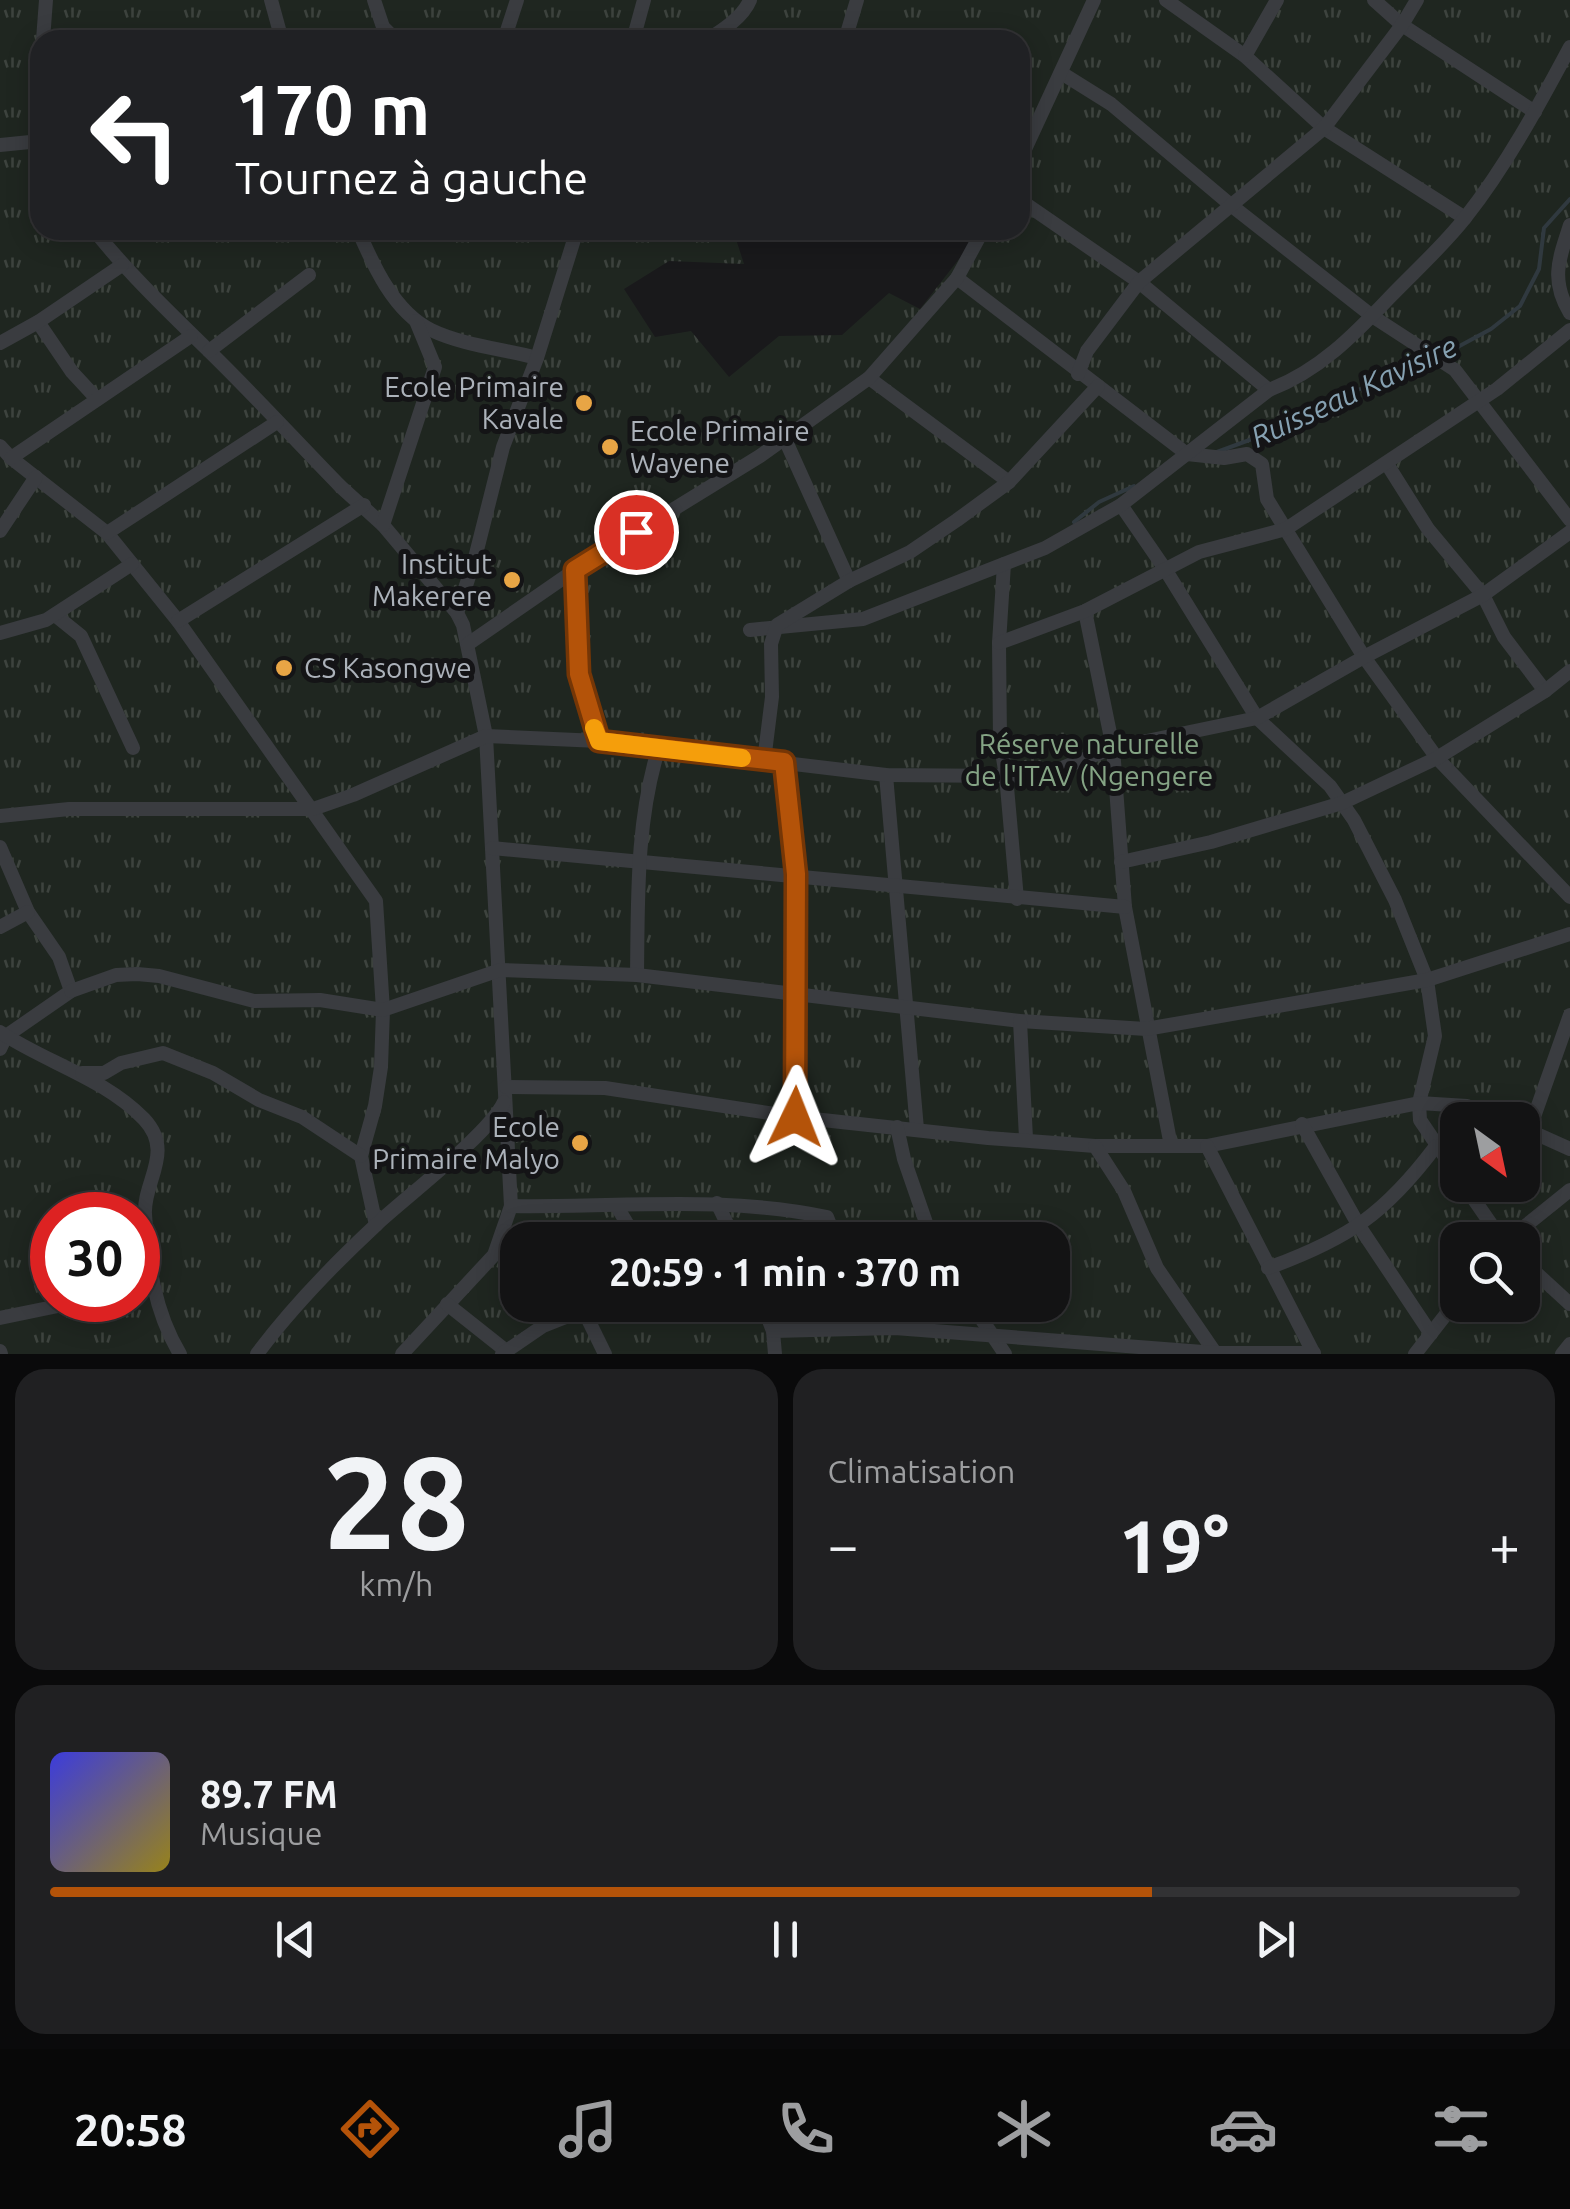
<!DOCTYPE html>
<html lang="fr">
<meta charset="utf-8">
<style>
body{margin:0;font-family:Ubuntu,sans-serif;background:#202022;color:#f1f3f6;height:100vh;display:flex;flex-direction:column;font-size:38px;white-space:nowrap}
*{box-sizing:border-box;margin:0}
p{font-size:32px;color:#9d9ea0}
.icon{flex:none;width:55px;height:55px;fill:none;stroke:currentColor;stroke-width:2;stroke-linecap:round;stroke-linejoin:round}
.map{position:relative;height:1354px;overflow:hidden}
.sheet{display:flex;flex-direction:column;gap:15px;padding:15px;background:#0a0a0b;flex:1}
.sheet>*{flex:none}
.hud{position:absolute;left:30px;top:30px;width:1000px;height:210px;border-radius:30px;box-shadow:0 5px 25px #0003,0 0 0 2px #323234;background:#202124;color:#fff;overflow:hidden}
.needle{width:65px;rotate:147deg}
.buttons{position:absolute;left:1440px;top:1102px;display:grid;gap:20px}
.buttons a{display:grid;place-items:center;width:100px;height:100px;border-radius:20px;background:#131314;box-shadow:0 5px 25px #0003,0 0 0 2px #323234;font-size:50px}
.speed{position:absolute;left:30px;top:1192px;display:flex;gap:20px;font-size:50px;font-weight:700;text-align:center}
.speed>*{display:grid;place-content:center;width:130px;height:130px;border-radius:50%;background:#131314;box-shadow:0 5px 25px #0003,0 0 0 2px #323234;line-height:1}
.speed .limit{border:15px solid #d22;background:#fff;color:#111}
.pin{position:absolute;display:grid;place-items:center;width:85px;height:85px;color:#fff;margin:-42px;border:5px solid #fff;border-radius:50%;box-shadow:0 2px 10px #0007}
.me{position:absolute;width:110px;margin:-55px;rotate:2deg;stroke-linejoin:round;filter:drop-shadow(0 0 8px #0008)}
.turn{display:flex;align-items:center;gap:35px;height:210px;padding:0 40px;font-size:45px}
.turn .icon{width:130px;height:130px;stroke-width:2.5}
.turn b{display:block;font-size:70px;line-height:85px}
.big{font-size:75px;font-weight:700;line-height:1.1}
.sheet .card{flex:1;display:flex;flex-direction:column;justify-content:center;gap:15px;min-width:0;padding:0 35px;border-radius:30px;background:#202022}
.sheet .dial{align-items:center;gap:0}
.dial b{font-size:130px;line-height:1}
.song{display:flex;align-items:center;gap:30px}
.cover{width:120px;height:120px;border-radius:15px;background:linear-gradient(135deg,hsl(240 70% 55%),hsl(50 70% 35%))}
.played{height:10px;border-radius:5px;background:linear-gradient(90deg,#b45309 75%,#323234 75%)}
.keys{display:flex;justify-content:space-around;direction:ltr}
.heat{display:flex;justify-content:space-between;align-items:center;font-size:55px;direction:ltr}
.sheet .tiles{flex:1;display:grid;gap:15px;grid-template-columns:1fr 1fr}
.card:last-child{grid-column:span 2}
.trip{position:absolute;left:500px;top:1222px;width:570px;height:100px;border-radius:30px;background:#131314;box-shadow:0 5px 25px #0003,0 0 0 2px #323234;font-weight:700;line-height:100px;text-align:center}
.tab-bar{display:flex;height:160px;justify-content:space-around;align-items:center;background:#080808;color:#9d9ea0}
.tab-bar .icon{width:70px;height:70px}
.tab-bar .selected{color:#b45309}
.tab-bar b{font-size:45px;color:#f1f3f6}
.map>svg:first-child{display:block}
.park{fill:url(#park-tufts);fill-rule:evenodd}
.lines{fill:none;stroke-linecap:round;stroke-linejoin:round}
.stream{stroke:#30393f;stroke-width:4}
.minor{stroke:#3a3c40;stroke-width:14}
.route-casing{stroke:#753606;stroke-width:25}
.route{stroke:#b45309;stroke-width:18}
.slow{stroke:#f59e0b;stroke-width:18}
.poi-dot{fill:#e8a545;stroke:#141416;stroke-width:4}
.labels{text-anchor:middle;stroke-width:10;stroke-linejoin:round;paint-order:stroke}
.poi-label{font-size:28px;fill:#acb2ba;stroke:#141416;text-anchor:end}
.park-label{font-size:28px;fill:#85a485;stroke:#141416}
.water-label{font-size:30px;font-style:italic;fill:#86a1b2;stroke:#141416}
</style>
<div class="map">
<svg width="1570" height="1354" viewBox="0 0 1570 1354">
<defs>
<pattern id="park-tufts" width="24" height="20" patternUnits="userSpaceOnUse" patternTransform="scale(2.5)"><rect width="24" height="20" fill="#1f2620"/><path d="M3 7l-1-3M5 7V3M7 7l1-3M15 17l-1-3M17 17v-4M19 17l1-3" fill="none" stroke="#3d433e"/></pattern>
</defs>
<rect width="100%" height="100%" fill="#19191b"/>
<path class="park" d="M0,0h1570v1354h-1570zM40,40h980v190h-57l10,11 -53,68 -31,-16 -47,42 -63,1 -50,41 -38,-46 -36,6 -31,-48 45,-28 75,3 -11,-34h-693zM1458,1120h64v65h-64zM52,1215h86v85h-86zM518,1240h534v65h-534zM1458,1240h64v65h-64z"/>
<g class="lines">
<g class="stream">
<path d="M1441,356l50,-27 29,-23 19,-37 5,-41 26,-29"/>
<path d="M1217,452l89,-33 41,-25 86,-33"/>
<path d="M1074,522l25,-20 35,-16"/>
</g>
<g class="minor">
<path d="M271,0l11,40"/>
<path d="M374,0l9,27 13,13"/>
<path d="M1166,0l79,56 79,72 141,90"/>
<path d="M1374,0l28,25 133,87"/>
<path d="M43,40l3,-40"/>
<path d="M504,40l13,-40"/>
<path d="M633,40l11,-40"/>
<path d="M707,40c16,-10 36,-23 43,-40"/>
<path d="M845,40l12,-40"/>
<path d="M1245,56l32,-56"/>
<path d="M1063,74l48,30 121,102 140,110 83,54 115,150"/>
<path d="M0,145l40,-4"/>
<path d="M1020,160l74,-160"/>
<path d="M1020,200l119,82 130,108"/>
<path d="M1570,225c-11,34 -20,55 0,88"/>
<path d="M94,230c35,44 77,84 117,123 45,44 87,90 130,134l42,38 74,88 6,12 23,111 25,470 -17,49 -92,99"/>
<path d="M358,230c15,35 36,82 73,100 31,15 72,19 106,28"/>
<path d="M957,278l230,176 37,4 23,-4 15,10 5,35 97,158 73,101 133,139"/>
<path d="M38,322l34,50 25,27"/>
<path d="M0,343l38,-21 84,-57"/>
<path d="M209,351l100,-76"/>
<path d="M1078,374l9,-23 52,-69 185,-154 78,-103 15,-25"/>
<path d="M869,378l140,104"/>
<path d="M784,437l65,144"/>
<path d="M0,446l11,12 96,75 71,88 198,280 7,109 -2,57 -6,39 -14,50 15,69"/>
<path d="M11,458l180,-122"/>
<path d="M1387,464l41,65 55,66 21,42 41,54"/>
<path d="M1121,505l44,64 92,149 73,68 24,34 41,80 32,80 8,56 -16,67 1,17 38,56"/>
<path d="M383,525l52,-158 -19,-46"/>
<path d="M0,531l36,-54"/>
<path d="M107,533l170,-111"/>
<path d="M1004,564l-5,79 1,97 6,36 11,123"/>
<path d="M575,570l4,104 20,67"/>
<path d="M1085,611l28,137 12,159 46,239"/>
<path d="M457,613l18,-55 28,-111 34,-89 40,-128"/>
<path d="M55,615l26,21 52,112"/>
<path d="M178,621l186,-116"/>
<path d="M750,630l113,-11 182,-71 76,-43 148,-115c50,-19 85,-55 121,-93 25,-26 53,-51 75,-79 41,-52 74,-113 105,-171"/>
<path d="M0,633l46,-13 86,-56"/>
<path d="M999,643l86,-32 114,-59 87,-23 211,-140 73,-59"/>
<path d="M468,644l107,-74 185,-114 109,-78 88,-100 26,-48"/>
<path d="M764,761l8,-64 -1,-53 6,-19 72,-44 61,-29 47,-32 52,-38 89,-96"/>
<path d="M784,763l12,112 -1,242"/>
<path d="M886,775l31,354"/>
<path d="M0,816l69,-7h244l40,-14 133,-59 113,5 287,34 120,1 43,-3 64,-25 144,-30 107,-61 119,-62 87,-63"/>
<path d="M0,847l28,65 31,45 12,34 -65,45 -6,13"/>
<path d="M492,848l633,59"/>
<path d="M1121,862l90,-20 131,-39 95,-45 108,-67 25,-20"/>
<path d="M0,927l28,-15"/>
<path d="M637,975c1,-77 -1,-154 22,-228"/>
<path d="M71,991l45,-16 21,-1 22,2 95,25 66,-1 63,10 117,-40 137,5 383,46 126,8 281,-49 143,-46"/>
<path d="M1020,1021l6,117"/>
<path d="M0,1032c47,31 104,46 144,87 31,33 -1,62 1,95 3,49 9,97 35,140"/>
<path d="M82,1073h22l17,-10 42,-10 50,20 46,27 43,17 59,39"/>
<path d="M506,1087l99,1 190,29 193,21 107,8h112l212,-43 48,3 35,14"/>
<path d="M1302,1124l57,102 72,108"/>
<path d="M897,1127l7,32 28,81"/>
<path d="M1523,1128l47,21"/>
<path d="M1529,1131l41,-116"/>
<path d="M1095,1146l29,45 33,77 59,86"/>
<path d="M1207,1146l107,208"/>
<path d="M1464,1185l38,55"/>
<path d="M717,1203l18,37"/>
<path d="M616,1205l21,35"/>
<path d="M511,1206c105,2 212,-11 316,11l9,23"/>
<path d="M504,1231l21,9"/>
<path d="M1508,1240l62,-50"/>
<path d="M1522,1260l48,44"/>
<path d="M1268,1268c80,-29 117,-54 168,-122"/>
<path d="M447,1304l58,46"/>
<path d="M581,1305l24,49"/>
<path d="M763,1305l10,26 2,23"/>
<path d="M878,1305l17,23"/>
<path d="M972,1305l33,49"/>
<path d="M0,1318l58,-12 13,-6"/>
<path d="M773,1331l122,-3 321,25h98"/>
<path d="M0,1351l1,3"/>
<path d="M257,1354c35,-47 77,-90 120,-130 29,-27 113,-91 127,-122"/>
<path d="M502,1354l41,-28 53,-21"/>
<path d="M1415,1354l43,-55"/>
<path d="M1562,1354l8,-10"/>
</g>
</g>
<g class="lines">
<g class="route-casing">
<path id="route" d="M636,532l-61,38 4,104 20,67 185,21 12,112 -1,243"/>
</g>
<use href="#route" class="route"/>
<path class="slow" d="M594,728l5,13 143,17"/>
</g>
<g class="poi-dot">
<circle cx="584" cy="403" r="10"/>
<circle cx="610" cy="447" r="10"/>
<circle cx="512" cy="580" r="10"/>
<circle cx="284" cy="668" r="10"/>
<circle cx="580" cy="1143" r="10"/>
</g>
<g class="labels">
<g class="poi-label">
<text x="564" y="397">Ecole Primaire<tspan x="564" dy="32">Kavale</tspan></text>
<text x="630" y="441" text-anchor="start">Ecole Primaire<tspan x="630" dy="32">Wayene</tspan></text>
<text x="492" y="574">Institut<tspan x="492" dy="32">Makerere</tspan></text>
<text x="304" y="678" text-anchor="start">CS Kasongwe</text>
<text x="560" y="1137">Ecole<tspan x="560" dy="32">Primaire Malyo</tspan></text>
</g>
<g class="park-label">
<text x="1089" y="754">Réserve naturelle<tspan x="1089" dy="32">de l'ITAV (Ngengere</tspan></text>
</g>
<g class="water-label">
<text transform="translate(1354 392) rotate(-25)" y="10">Ruisseau Kavisire</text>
</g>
</g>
</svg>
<div class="buttons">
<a><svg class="needle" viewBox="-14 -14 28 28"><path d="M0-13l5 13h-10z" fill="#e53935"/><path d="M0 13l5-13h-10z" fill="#9d9ea0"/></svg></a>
<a><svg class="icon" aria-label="search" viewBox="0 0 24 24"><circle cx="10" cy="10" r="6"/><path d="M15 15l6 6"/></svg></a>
</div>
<div class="speed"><div class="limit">30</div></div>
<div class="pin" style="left:636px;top:532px;background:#d93025"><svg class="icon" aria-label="arrive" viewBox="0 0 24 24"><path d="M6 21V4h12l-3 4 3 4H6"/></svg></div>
<svg class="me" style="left:795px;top:1117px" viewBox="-20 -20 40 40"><path d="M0-17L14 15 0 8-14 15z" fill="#b45309" stroke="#fff" stroke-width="4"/></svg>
<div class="trip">20:59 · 1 min · 370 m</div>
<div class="hud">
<div class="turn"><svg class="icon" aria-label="left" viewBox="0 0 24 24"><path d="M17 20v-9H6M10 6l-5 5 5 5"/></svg><div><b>170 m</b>Tournez à gauche</div></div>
</div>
</div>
<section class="sheet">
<div class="tiles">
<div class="card dial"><b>28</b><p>km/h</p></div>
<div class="card"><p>Climatisation</p>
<div class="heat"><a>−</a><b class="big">19°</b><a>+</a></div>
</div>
<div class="card">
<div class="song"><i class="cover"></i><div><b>89.7 FM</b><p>Musique</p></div></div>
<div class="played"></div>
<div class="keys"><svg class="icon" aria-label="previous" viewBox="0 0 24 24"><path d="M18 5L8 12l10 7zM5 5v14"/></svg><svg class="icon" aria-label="pause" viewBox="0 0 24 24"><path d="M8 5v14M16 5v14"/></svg><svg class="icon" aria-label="next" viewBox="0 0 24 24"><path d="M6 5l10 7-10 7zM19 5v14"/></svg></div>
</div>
</div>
</section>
<nav class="tab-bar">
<b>20:58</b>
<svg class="icon selected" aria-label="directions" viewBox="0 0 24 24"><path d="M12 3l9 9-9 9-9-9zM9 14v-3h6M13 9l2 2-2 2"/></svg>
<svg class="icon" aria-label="music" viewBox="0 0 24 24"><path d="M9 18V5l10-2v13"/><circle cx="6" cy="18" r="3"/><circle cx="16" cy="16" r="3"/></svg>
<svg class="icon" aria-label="phone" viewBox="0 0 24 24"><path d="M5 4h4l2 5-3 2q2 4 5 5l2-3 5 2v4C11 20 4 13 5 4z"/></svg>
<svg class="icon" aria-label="climate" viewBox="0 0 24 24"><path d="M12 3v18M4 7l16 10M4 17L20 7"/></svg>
<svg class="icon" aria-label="car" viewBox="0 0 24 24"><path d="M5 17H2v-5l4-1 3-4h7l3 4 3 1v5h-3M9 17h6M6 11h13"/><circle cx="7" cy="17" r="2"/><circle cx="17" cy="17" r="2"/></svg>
<svg class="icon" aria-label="filters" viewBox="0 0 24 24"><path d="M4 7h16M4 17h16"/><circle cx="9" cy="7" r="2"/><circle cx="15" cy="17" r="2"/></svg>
</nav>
